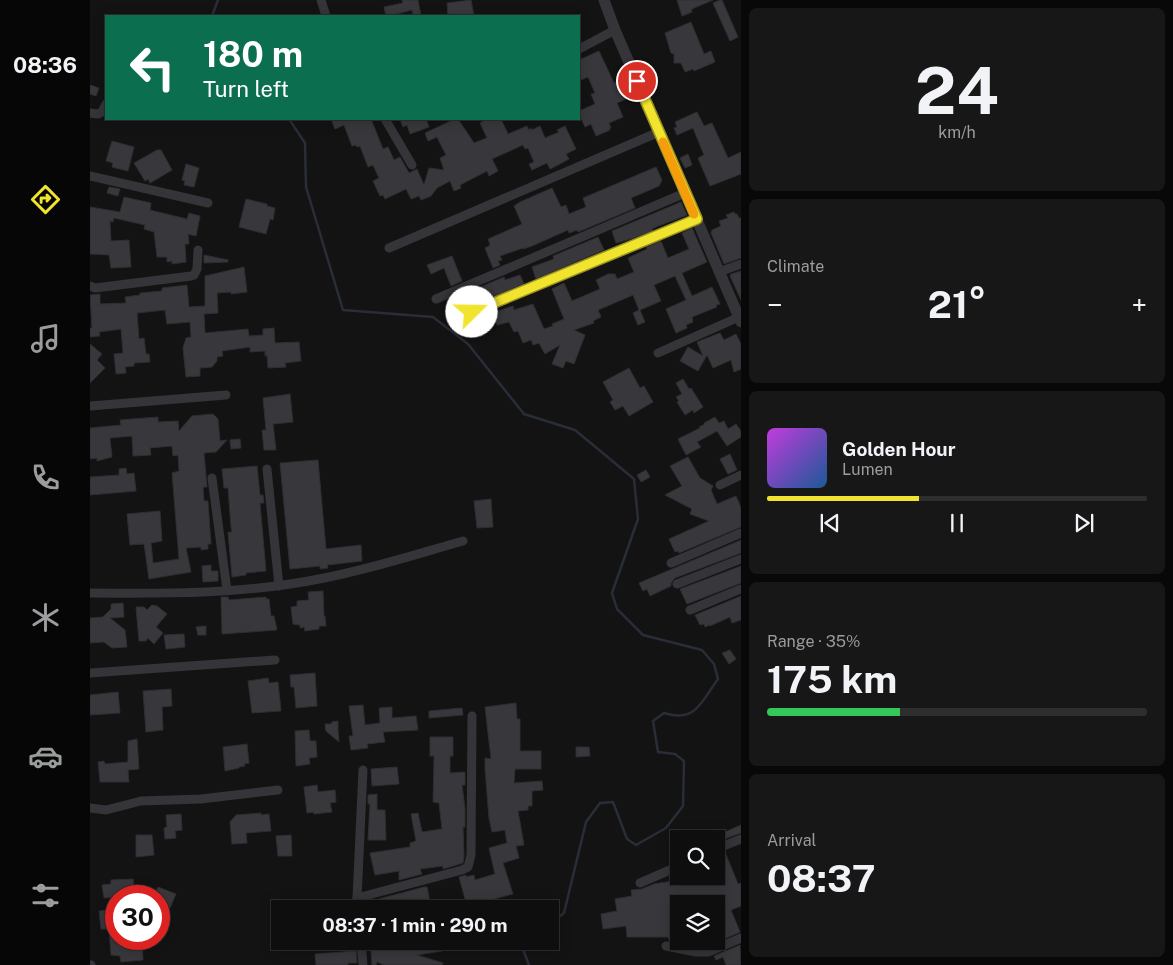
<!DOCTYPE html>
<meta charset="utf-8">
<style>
body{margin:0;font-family:"Public Sans",sans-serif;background:#171718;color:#f1f3f6;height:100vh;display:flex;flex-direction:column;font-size:19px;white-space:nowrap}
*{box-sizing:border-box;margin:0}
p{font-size:16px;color:#9b9c9e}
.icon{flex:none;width:28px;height:28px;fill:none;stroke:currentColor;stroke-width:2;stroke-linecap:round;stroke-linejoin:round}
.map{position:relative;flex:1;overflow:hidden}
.side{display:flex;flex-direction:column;gap:8px;padding:8px;background:#080808;width:432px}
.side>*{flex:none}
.hud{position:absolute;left:15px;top:15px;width:475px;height:105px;border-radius:0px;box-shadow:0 2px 12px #0003,0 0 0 1px #2e2e2f;background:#0b6e4f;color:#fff;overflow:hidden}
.tools{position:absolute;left:580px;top:830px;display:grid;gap:10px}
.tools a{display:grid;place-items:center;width:55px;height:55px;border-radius:0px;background:#0e0e0f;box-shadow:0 2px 12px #0003,0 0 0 1px #2e2e2f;font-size:25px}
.speed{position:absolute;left:15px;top:885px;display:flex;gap:10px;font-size:25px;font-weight:700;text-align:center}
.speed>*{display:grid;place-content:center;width:65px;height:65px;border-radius:50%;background:#0e0e0f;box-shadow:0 2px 12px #0003,0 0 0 1px #2e2e2f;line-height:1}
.speed .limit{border:8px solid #d22;background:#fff;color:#111}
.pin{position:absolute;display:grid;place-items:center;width:42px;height:42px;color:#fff;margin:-21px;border:2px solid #fff;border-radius:50%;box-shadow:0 1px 5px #0007}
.me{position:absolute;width:55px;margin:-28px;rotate:68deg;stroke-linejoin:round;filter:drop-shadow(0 0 4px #0008)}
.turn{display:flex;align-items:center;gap:18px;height:105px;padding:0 15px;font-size:22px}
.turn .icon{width:65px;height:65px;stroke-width:2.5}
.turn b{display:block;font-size:35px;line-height:42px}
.big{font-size:38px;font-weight:700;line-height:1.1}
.side .card{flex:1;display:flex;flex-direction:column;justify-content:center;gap:8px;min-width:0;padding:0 18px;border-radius:8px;background:#171718}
.side .dial{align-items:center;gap:0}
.dial b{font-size:65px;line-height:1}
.song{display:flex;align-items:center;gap:15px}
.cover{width:60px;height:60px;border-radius:8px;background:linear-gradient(135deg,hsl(290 70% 55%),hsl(210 70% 35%))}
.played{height:5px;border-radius:2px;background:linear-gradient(90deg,#f1e42e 40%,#2e2e2f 40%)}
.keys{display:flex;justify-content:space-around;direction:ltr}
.heat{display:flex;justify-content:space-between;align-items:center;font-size:28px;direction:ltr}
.charge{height:8px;border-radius:4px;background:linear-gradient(90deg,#34c759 35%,#2e2e2f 0)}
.trip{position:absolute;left:181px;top:900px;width:288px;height:50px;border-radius:0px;background:#0e0e0f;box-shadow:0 2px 12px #0003,0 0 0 1px #2e2e2f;font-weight:700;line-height:50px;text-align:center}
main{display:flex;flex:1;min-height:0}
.dock{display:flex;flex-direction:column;width:90px;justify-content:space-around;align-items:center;background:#060606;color:#9b9c9e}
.dock .icon{width:35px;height:35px}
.dock .current{color:#f1e42e}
.dock b{font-size:22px;color:#f1f3f6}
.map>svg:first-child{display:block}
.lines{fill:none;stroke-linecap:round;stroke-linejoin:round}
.stream{stroke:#292d38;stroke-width:2.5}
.building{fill:#38383c;stroke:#2e2d30}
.minor{stroke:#343439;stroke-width:9}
.tertiary{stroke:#343439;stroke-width:11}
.route-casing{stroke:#9d941e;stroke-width:12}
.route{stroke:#f1e42e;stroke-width:9}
.slow{stroke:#f59e0b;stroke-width:9}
</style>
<main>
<nav class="dock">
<b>08:36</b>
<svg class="icon current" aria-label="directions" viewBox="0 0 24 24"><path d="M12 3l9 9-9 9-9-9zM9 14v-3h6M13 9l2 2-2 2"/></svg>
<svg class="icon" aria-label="music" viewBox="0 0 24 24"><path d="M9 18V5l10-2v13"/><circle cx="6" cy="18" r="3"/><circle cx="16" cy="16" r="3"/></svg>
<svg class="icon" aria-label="phone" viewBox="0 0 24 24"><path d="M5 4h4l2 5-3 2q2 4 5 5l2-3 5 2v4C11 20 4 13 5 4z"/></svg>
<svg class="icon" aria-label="climate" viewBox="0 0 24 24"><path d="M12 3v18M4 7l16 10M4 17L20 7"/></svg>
<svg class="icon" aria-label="car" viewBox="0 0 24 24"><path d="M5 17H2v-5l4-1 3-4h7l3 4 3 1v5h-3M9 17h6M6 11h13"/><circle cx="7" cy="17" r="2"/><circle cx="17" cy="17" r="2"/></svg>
<svg class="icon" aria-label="filters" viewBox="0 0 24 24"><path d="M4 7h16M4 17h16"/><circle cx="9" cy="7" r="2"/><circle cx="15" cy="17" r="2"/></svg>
</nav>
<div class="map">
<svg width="651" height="965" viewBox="0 0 651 965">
<rect width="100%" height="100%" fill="#131314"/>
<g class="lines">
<g class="stream">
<path d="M122,16l6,-16"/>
<path d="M199,119l16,24 1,44 37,123 90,7 35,27 56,70 51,16 59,49 4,40 -26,74 5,16 26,26 59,15 12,14 4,15c-17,23 -22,44 -54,34l-11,8 5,31 17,2 9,7 -1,45 -17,22 -30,17 -9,-6 -14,-37 -13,1 -14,19 -22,91 -14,11"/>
<path d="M430,941l9,24"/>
</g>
</g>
<g class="building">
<path d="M312,0h16l3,16h-8l-1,-6 -19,5 1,1h-8l-2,-9 19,-4z"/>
<path d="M381,0l3,16h-26l-1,-13z"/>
<path d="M587,0h36l-19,8 -3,2 1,2 -10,4z"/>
<path d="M630,0h2l16,37 -8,4 -17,-38z"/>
<path d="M601,22l13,32 7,-3 4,11 -21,9 -1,-2 -8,3 -4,-9h-7v-9l-3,-1 -6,-20z"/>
<path d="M509,51l15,32 13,-6 8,18 -18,8 6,14 -14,6 2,5 -2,1 1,1 -14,6 -5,-12 -6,3 -4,-9 -2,1v-8l16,-7 -4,-10 4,-1 -7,-16 -7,3 -2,-6v-14z"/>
<path d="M0,85l9,3 -3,8 -6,-2z"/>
<path d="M607,112l7,14 8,-3 16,35 13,-6v22l-31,12 -12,-28 6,-3 -11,-27 -16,7 -3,-7 3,-1 -2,-5z"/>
<path d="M241,119h40l12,30 5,-2 6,13 6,-3 9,16 8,-4 7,16 5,-17 15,2 -4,-12 6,-3 -9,-18 -9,4 -3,-8 30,-14h3l16,24 13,-5 -7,-15 7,-4h14l7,15 19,-8 2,4 2,-2 1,2 8,-4 5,12 14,-6 -2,-2 8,-4 11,23 -10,5 3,5 -11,6 -8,4 -3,-6 -15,7 -3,-6 5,-2 -6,-14 -3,1 -2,-4 -31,14 6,12 -9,5 -2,-5 -27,14 1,3 -7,3 -4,-10 -13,7 -6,8 -10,4 -2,-4 -8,3 -5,-10 -21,10 -2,-4 -3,1 -7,-15 6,-3 -6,-13 -5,2 -8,-21 -3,1 -1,-2 -4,1 -8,-21 -9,4z"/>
<path d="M310,119h26l3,8 -19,7 -3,-9 -4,2z"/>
<path d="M22,141l22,6 -6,24 -16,-4 1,-4 -7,-2z"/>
<path d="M67,150h4l11,20 -22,13 -2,-4 -3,2 -11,-18z"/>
<path d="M598,154l4,11 -7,3 -5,-10z"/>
<path d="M96,164l13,4 -5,19 -10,-2 1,-4 -3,-1z"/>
<path d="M566,167l6,13 -3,6 -28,12 4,10 -57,24 -1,-2 -8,3 -1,-3 -36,16 -9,3v-1l-23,8 2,4 -4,1 2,4 -7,3 -8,-20 4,-2 1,-2 -2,-5 34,-15 -8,-18 6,-4 32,-14 9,19 5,-2 3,9 17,-7 -3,-9z"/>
<path d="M19,187l11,2 -2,7 -11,-3z"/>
<path d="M34,197l27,6 -1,7 8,2 29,7 2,-6 11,3 -4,20 -8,-2 1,10h-4l1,18 -14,2v-3l-5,1v-5h-10l-3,-25 -10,-3 1,-4 -31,-7 -1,4 -3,-1 1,20 18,-1 2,27 -20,1 -2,-13 -19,-1v-47l30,5z"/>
<path d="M156,199l21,5v2l8,2 -2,12 -3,-1 -4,15 -27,-7z"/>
<path d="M591,202l6,13 -29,11 -6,3 1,2 -19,7 -18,5 -4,-12z"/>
<path d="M644,212l1,2h2l2,4h2v40l-17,6 -13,-31 1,-3 9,-4 -2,-5 9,-3 -2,-3z"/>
<path d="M602,228l15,34 -25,11 10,23 20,-9 8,17 -4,1 1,2 -25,10 1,5 -7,3 1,3 -11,5 -10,-24 20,-9 -11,-24 -21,9 7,16 -21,9 5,12 -7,3 -5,-12 6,-3 -6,-15 -35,15 3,7 -8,4 1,2 -20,7 11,5 -11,29 -8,-3 -3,7 -11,-4 8,-19 -15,9 -6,-11 -6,2 -2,-5 -8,3 -5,-12 -4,1 -5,-10 -12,3 -5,-12 21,-7 1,4 19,-6 11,25 9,-3 -1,-2 12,-5 -12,-30 12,-6 8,18 28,-12 -4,-9 12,-6h7l2,5 17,-7 -6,-14 19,-9 -1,-2 15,-6 7,17 21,-9 -7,-16z"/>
<path d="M508,237l6,13 -68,29 -4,-12 22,-8 -1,-3z"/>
<path d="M114,255l24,5v2l-24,1z"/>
<path d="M362,256l10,25 -11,5 -7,-18 -13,6 -4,-9z"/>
<path d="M154,267l3,25 -16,2v-2l-14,1 1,20 -14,1 1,19 43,-4 1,7 14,-1v-6l11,-1 1,15 24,-1 2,19 -16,2 1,4 -18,1 -1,-13 -2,1v-5l-15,1v-5l-28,4 1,5 -6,1v4l-5,6 -12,1v8l-14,1 -3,-29 3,-10 5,-1 -1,-15 -23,2 -2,-14 -28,3 2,26 5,-1 2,16h3l1,8 -16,1v3l-9,1 1,6 -10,1 -2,-20 9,-1 -2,-24 -22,3 1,4 -10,1v-9h2l-2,-33 10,-1v10l26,-1 -1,-6 15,-2v-2l22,-2v-3l25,-3 2,22 16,-1v-30z"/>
<path d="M651,271v29l-11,-24 1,-2z"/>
<path d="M430,275l4,9 -40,16 -1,-1 -27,14 -6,-13 54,-23 1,3z"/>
<path d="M630,333l4,7 12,-6 5,10v25l-7,3 -3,-12 -18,8 -6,-13 -9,16 -18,-10 8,-14 15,9 -6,-14z"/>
<path d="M0,344l12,10 -5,6 8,8 -15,15z"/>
<path d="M539,368l11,20 4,-2 9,16 -24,14 -6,-10 -8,4 -5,-8 3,-2 -10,-18z"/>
<path d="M593,379l6,10 2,-1 12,19 -9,6 -1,-3 -8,5 -8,-13 2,-1 -3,-4 6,-3 -6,-11z"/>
<path d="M200,394l3,28 -20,2 3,26h-12l-2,-20h4l-3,-32z"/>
<path d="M123,414l5,5 2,22 7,-1 -11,12 -12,1 3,34h-4l1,14h4l3,43h-3v5l-7,1v-3l-15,1 5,24 -42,7 -5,-35 -14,1 -3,-31 33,-3 2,30 -11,2 2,20 26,-4 -7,-86 7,-2 -1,-16 -5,1 -1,-10 -22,2 1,7 -18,1 -1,-20 -22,2 2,19 -15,4v-3l-7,1v-31l31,-3 -1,-5 38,-3v5l20,-1 1,10 13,-15z"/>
<path d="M625,417l4,6 5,-2 4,8 8,-5 5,7v6l-14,9 -10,-15 -20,11 4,5 -15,8 -8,-16 22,-11 -1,-1 6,-3 -1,-1z"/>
<path d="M150,439l1,9 -10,1 -1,-9z"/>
<path d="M640,454l7,16 -9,4 -8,-15z"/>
<path d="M598,457l12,21 13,8 -2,4 6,14 19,-8 5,12v19l-62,26 -1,-2 -3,1 -6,-13 40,-18 -19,-7 2,-5 -27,-14 17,-9 -12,-20z"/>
<path d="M228,460l8,89 35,-4 1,16 -35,4 1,3 -8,1v-3l-30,3 -10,-106z"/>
<path d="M167,466l3,29h3l1,8h-4l6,68 -20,2v2l-14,2 -4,-45h4l-1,-5 -3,-39h-4l-2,-19z"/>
<path d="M36,468l1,6 7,-1 2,18 -46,4v-18l29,-2v-6z"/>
<path d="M556,470l4,7 -9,5 -4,-7z"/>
<path d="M401,499l2,28 -16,1 -3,-27z"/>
<path d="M651,540v13l-66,25 -4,5v3l-21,10 -3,-7 -4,2 -4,-8z"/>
<path d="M121,565v6h7v10l-15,1 -1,-16z"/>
<path d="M651,566v17l-54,21 -7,-15z"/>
<path d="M233,591l1,25h1l1,10h-7v3l-14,2 -1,-4 -4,1v-3l-7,-1 -2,-17 6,-1v-5l12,-1 -1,-8z"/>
<path d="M651,596v24l-9,3 -2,-6 -20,9v-1l-5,2 -1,-3 -4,1 -5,-10z"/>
<path d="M131,597h7l1,3 37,-3v2h3l2,17h3l3,14 -55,4z"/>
<path d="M33,603l1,14 -14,1 15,12 2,17 -15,1 -8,-6 -14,1v-25l13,-1 8,-8v-5z"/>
<path d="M62,605l5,1 10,8 -11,13 7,6 -9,11 -6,-6 -2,3h-7l-3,-34h8l3,3z"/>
<path d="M116,626v9h-8l-2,-8z"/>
<path d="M94,634l1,13 -19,2 -2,-14z"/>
<path d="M640,650l6,9 -7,5 -7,-11z"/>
<path d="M225,673l2,33 -21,2 -2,-21h-3l-1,-12z"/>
<path d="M178,678l1,5 9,-1 3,29 -29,2 -4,-32z"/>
<path d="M81,689l1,17 -10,1 1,23 -17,2 -3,-41z"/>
<path d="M28,692l2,21 -30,2v-20z"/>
<path d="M426,703l1,16h3v32h21v18h-26l-1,14 28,-2 1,9 -11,1v15h-4v4l-10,1 6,34 -8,1 3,12 -16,5 10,31 -46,12 -8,-29 7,-2v2l8,-2 1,5 20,-6 -6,-26 18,-5 -2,-13 -13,2 -3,-14 -4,-49v-11l6,1 -6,-52z"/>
<path d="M273,705l2,20 15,-2 -1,-15 13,-1v11l24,-2 2,14 -35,2 2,10 -18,2 1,4 -17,2 -2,-14h4l-4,-30z"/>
<path d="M372,708l1,7 -34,3v-7z"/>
<path d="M248,721v9l1,12 -13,-11 -1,-7h6l1,-2z"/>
<path d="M219,730l1,11h6l1,16 -8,1 1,6 -14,2 -1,-35z"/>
<path d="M340,737h23v19h-3v17l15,-1v13h-3l3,24v18h-2l1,29 -1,7 -20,6v-3l-23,3 2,5 -23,6v-9l-24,4 -5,-22 40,-6v-4l6,-2 -5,-27 7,-1 4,19 20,-3 -3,-26 -6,-1 1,-46h-4z"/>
<path d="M47,739l2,30 -11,1 1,12h-29l-2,-20 6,-1 1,3 23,-2v-21z"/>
<path d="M157,744l2,19 -5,1 1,2 -6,1v1l-14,3 -2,-24z"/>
<path d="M486,747h13l1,9 -14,1z"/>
<path d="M307,767l2,17 -27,2 -1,-17z"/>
<path d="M227,785l1,7 17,-2 1,12 -6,1 2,9 -18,2 -1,-2 -6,1 -3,-26z"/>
<path d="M287,794v16h8l1,30h-18l2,-36h-2v-9z"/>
<path d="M171,813v2l8,-1 2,17 -25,2 1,10 -15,1 -2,-22 6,-7z"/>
<path d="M91,814l1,16 -7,1 1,7 -11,1 -1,-11 3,-1 -1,-12z"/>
<path d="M651,825v8l-25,9v-12l2,5z"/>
<path d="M46,835h16l2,20 -18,2z"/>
<path d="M201,835l1,21h-14l-2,-20z"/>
<path d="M635,852l13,32 3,-1v23l-10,4 9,22 -30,13 -2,-4h8v-37h-37v35l-10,1 -1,-3h-41l-1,-11 -23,3 -2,-15 16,-3 -2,-12 17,-3 -1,-6 11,-1 12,-5 31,-5 -1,-3h32v-21z"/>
<path d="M43,879l2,16 -31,3 -2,-13 9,-1v-4z"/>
<path d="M68,887l18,7 -10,23 -7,-3v-18h-5z"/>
<path d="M334,887h3l3,15 11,-2 2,9h-62l-2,-10z"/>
<path d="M18,910l1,10 7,-1v20h26l1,21 -22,2 -1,-6 -9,-1 -2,-26h-8l-2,-18z"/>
<path d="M327,941h23l2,10 -25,4 26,8 -1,2h-58l-7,-3 -1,3h-4l-1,-14z"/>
<path d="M650,945l1,20h-15l-3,-8 -7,3 -2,-4z"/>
<path d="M266,951l1,12h-9v2h-32l-1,-11z"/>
</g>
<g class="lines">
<g class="minor">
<path d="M231,0l5,16"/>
<path d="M489,49l36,-19"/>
<path d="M0,113l8,1 4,-2 4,-8"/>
<path d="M295,119l27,46"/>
<path d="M0,176l118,27"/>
<path d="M299,248l270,-116"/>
<path d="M629,272l22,-8"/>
<path d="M0,286l5,2 96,-12 3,-1 3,-6 1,-19"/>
<path d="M346,299l249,-106"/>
<path d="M382,312l225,-93"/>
<path d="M568,353l81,-36"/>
<path d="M0,406l136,-11"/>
<path d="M177,469l12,117"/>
<path d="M122,478l15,112"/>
<path d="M630,485l21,-10"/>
<path d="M581,563l70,-30"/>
<path d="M587,584l64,-25"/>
<path d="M0,593c78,1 157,1 234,-15 47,-9 93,-24 139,-37"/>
<path d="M600,610l51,-21"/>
<path d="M0,673l185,-13"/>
<path d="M0,808l16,2 35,-9 60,-2 77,-9"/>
<path d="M626,849l25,-10"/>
<path d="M550,883l39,-17"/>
<path d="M267,898l6,-128"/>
<path d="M268,909l-1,-11 105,-28 6,-3 3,-12 1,-139"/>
<path d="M271,941l2,24"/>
<path d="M576,946l30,6h12l33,-14"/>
<path d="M0,965h1"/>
</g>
<path class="tertiary" d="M514,0l11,30 126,292"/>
</g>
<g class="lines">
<g class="route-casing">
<path id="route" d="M382,312l225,-93 -60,-138"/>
</g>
<use href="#route" class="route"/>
<path class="slow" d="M573,142l31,72"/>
</g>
</svg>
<div class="tools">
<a><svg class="icon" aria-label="search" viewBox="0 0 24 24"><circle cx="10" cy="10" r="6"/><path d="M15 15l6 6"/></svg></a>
<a><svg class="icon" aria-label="layers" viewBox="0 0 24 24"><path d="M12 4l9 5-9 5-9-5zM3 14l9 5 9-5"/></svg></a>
</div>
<div class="speed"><div class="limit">30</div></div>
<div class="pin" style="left:547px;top:81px;background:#d93025"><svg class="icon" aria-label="arrive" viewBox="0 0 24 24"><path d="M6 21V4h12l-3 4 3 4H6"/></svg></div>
<svg class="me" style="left:382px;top:312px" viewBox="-20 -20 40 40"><circle r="19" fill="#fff"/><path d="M0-13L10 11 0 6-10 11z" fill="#f1e42e"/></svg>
<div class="trip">08:37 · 1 min · 290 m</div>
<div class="hud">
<div class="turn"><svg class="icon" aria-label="left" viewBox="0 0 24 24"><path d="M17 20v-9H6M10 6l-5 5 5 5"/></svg><div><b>180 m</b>Turn left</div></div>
</div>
</div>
<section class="side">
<div class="card dial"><b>24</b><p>km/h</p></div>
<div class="card"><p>Climate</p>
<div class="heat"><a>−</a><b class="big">21°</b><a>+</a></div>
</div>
<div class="card">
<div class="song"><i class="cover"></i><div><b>Golden Hour</b><p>Lumen</p></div></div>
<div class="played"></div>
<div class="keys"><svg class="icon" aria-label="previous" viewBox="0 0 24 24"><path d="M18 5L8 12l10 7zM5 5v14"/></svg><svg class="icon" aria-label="pause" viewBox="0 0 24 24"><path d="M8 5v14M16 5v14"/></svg><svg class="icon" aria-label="next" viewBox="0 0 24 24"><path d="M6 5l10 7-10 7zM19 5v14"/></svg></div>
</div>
<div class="card"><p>Range · 35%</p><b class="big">175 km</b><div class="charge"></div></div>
<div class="card"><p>Arrival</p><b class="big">08:37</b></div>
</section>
</main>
